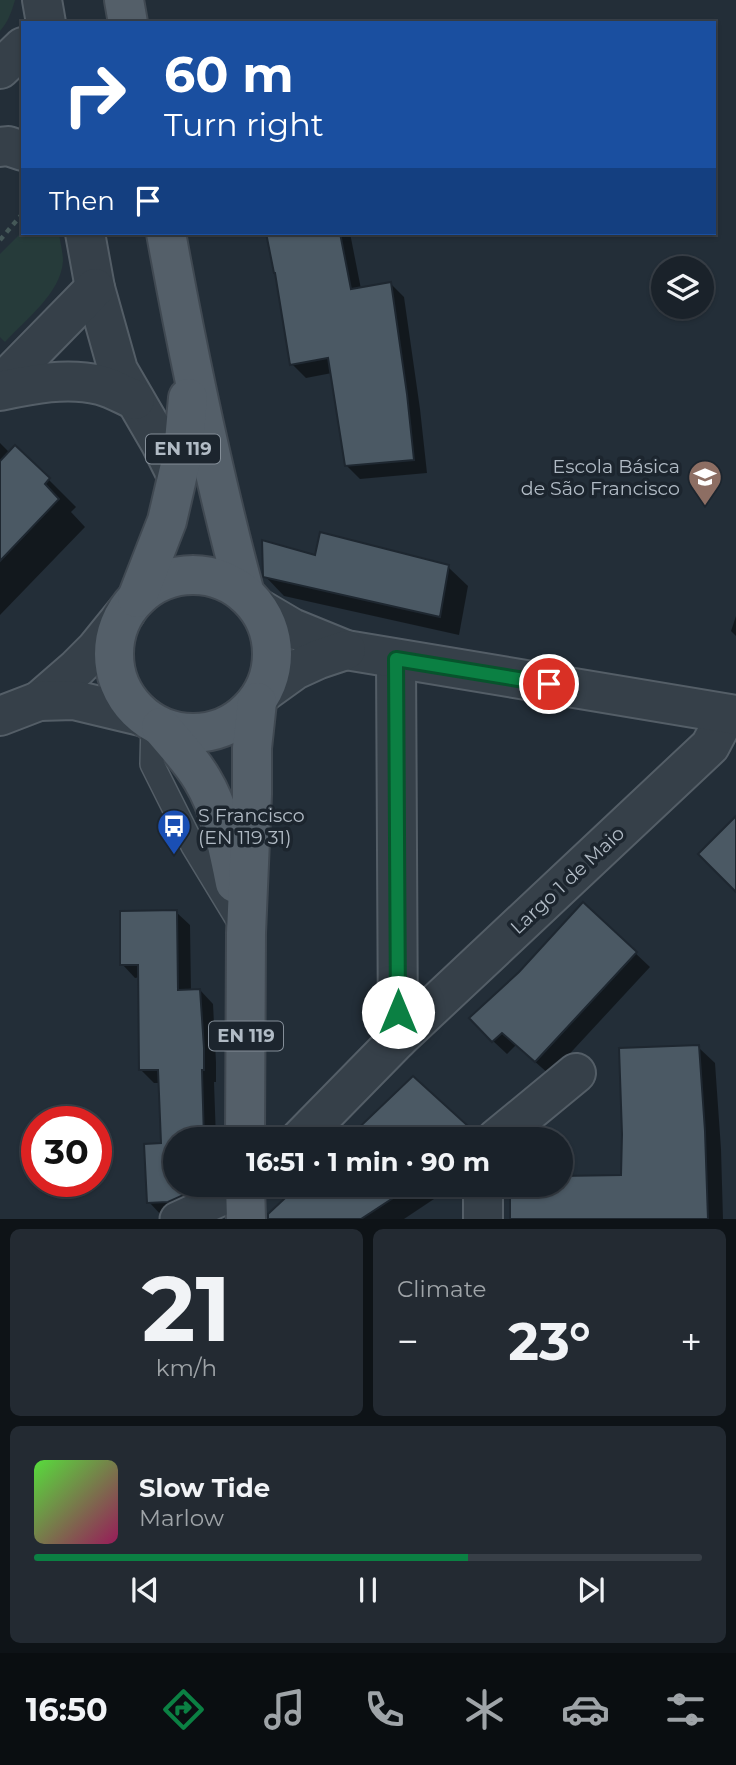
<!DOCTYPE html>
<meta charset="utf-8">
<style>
body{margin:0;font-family:Montserrat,sans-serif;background:#232a32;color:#f1f3f6;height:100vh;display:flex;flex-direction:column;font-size:26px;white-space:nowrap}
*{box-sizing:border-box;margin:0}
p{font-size:23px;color:#9fa4a8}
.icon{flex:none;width:38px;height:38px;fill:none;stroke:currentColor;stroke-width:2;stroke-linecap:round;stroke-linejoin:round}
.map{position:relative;height:1219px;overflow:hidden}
.panel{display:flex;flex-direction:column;gap:10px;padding:10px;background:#0e1317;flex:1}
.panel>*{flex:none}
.guide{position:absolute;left:21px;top:21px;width:695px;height:214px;border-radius:0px;box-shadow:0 2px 5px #0004,0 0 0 2px #383f47;background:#1a4fa0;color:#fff;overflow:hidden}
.controls{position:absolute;left:651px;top:256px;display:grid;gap:14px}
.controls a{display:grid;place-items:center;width:63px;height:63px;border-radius:50%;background:#1a222a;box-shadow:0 2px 5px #0004,0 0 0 2px #383f47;font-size:35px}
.speed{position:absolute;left:21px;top:1106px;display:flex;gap:14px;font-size:35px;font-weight:700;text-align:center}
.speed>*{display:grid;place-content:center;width:91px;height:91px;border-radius:50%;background:#1a222a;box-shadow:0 2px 5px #0004,0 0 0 2px #383f47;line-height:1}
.speed .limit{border:10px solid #d22;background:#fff;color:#111}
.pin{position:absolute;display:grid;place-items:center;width:60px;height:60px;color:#fff;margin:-30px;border:4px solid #fff;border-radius:50%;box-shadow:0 2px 7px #0007}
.me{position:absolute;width:77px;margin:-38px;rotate:0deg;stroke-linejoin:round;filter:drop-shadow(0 0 5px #0008)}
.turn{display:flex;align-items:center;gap:24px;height:147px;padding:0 28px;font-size:32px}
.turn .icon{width:91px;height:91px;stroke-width:2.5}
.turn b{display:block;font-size:49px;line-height:60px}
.then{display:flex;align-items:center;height:66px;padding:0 28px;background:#0003;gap:14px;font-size:26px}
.big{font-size:52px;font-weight:700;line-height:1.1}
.panel .card{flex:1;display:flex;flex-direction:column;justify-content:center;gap:10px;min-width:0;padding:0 24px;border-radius:10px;background:#232a32}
.panel .dial{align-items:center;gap:0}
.dial b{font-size:91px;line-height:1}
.song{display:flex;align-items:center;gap:21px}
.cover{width:84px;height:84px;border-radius:10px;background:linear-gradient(135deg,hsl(110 70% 55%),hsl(330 70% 35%))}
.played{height:7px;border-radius:4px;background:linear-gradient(90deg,#0b8043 65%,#383f47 65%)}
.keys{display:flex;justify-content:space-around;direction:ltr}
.heat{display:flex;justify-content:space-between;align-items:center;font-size:38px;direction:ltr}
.panel .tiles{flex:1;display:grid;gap:10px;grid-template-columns:1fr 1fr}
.card:last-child{grid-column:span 2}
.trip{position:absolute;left:163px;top:1127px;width:410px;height:70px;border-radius:35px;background:#1a222a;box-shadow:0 2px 5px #0004,0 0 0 2px #383f47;font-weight:700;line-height:70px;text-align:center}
.tabs{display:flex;height:112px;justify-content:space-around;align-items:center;background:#0a0e11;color:#9fa4a8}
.tabs .icon{width:49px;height:49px}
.tabs .on{color:#0b8043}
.tabs b{font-size:32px;color:#f1f3f6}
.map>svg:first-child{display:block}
.green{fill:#263b3a}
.shadow{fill:#0007}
.building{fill:#4b5964;stroke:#1e2730;stroke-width:2}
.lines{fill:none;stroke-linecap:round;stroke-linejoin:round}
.service-casing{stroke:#545e67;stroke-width:26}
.pedestrian-casing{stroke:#545e67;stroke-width:37}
.minor-casing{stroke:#545e67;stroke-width:42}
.tertiary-casing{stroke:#545e67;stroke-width:42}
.primary-casing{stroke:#404952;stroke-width:42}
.path{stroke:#455858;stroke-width:4.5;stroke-dasharray:5 5;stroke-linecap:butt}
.service{stroke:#364049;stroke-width:23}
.pedestrian{stroke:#364049;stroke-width:33}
.minor{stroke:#364049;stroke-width:38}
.tertiary{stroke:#364049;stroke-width:38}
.primary{stroke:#545f69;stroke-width:38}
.route-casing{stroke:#07532c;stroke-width:18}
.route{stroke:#0b8043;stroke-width:12}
.labels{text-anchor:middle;stroke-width:7;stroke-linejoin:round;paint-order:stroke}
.shield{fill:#1c252e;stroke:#848e98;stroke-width:2}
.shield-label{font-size:18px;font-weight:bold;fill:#b1bbc5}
.poi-label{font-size:19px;fill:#b1bbc5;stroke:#1c252e;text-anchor:end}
.street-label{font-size:19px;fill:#b1bbc5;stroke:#1c252e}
</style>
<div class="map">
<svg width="736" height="1219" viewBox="0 0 736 1219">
<rect width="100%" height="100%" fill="#232e38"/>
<g class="green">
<path d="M0,0h15c-3,11 -7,22 -15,31z"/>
<path d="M23,231v2h36c1,9 4,19 4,28 -2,32 -37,58 -58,81l-5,-5v-83z"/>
</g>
<g class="shadow">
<path d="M268,233h82l11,56 29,-6 14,14 16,112 7,64 -67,6 -14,-14 -14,-92 -26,5 -14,-14z"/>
<path d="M0,443l10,10 5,-5 34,32 27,27 -5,5 14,15 -85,88z"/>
<path d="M317,557l131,10 20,19 -9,49 -175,-39 -19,-20z"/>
<path d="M736,616v20l-5,-5z"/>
<path d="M583,904l67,63 -100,108 -34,-30 -9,9 -14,-13 27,-68z"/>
<path d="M176,912l14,13 1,66 9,-1 13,14 3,58v20h-2l2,57h-41v46h43l-56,31 -13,-14 14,-57 -2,-62h-7l-14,-14v-92l-5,1 -13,-14z"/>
<path d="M698,1047l17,16 6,86 2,70h-212l1,-34h48v-8l63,-1z"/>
<path d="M413,1078l54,50 11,11h-129z"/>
<path d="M301,1185h147l-14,14 -30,20h-132l-1,-6z"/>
</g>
<g class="building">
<path d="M266,233h74l11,56 40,-7 16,112 7,66 -69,6 -17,-108 -38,7 -15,-92h-1z"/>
<path d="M15,445l35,33 -5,6 14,15 -59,62v-100z"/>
<path d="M320,532l129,33 -9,52 -177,-40 -1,-37 53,15z"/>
<path d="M736,816v76l-38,-38z"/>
<path d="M583,902l54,50 -102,110 -33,-29 -10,9 -23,-24 50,-46z"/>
<path d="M177,910l1,80 22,-1 4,59v22h-2l2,69h-29v46h31l-38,17 -21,1 -3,-59 17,-1 -3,-73h-19l-1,-105h-18v-54z"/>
<path d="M699,1045l6,86 3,88h-198v-34h50v-9l61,-1 1,-41 -3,-86z"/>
<path d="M413,1076l55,50 -12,13h-109z"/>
<path d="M299,1185h114l-52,34h-93v-5z"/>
</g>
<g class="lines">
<g class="service-casing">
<path id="service" d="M153,722l-1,42 41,82 51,84"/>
</g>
<g class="pedestrian-casing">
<path id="pedestrian" d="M177,1219l68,-31"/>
</g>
<g class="minor-casing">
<g id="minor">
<path d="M42,0l4,23"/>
<path d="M0,69l23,-22"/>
<path d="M0,147l8,-1 15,5"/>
<path d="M85,233l10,55 23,82 43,74 16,32"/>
<path d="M0,385l95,-97"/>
<path d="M0,391c32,-7 67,-14 100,-6 12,3 24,10 35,15"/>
<path d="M396,659l2,380"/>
<path d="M300,1139l98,-100 312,-293 17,-32"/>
<path d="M496,1139l80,-66"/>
<path d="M483,1219v-34"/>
</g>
</g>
<g class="tertiary-casing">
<g id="tertiary">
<path d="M258,608l34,20 54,22 390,65"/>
<path d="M263,693l32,-23 24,-11 27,-9"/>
<path d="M39,701l38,-33 19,-19 30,-37"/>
<path d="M0,716l39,-15 35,-1 71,17"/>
</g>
</g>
<g class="primary-casing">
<g id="primary">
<path d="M124,0l4,23"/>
<path d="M166,233c22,121 47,242 79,361"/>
<circle cx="193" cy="654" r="79"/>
<path d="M137,598l30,-77 16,-69 5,-54"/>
<path d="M161,727c14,17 30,33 41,52 19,31 26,69 33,104"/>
<path d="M245,1139l1,-206 6,-139v-46l5,-46"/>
<path d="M245,1185l1,34"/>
</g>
</g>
<path class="path" d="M0,240l23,-27"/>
<use href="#service" class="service"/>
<use href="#pedestrian" class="pedestrian"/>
<use href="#minor" class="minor"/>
<use href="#tertiary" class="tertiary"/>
<use href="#primary" class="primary"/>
</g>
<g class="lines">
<g class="route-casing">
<path id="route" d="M398,1012l-2,-353 153,25"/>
</g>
<use href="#route" class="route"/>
</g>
<defs>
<g id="school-pin" transform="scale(1.75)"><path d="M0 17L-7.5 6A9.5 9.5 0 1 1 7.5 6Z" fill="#8d6e63" stroke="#1c252e"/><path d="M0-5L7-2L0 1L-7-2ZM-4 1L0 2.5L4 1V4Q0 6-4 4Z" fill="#fff"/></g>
<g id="bus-pin" transform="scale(1.75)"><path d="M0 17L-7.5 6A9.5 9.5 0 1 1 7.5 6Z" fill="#1a4fb4" stroke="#1c252e"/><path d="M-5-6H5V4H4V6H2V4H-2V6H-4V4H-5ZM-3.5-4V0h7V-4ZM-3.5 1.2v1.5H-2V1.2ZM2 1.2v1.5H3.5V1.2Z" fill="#fff"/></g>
</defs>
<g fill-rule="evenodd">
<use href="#school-pin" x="705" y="477"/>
<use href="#bus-pin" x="174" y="826"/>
</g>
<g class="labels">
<g class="shield">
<rect x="146" y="434.5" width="74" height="29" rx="5"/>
<rect x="209" y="1021.5" width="74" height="29" rx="5"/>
</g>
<g class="shield-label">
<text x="183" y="455">EN 119</text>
<text x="246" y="1042">EN 119</text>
</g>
<g class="poi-label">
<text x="680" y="473">Escola Básica<tspan x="680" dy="22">de São Francisco</tspan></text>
<text x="198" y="822" text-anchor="start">S Francisco<tspan x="198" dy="22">(EN 119 31)</tspan></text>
</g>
<g class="street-label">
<text transform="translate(567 880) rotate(-43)" y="7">Largo 1 de Maio</text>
</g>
</g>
</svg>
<div class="controls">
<a><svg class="icon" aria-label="layers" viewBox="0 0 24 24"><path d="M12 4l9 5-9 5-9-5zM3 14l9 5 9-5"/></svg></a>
</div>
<div class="speed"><div class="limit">30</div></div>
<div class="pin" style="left:549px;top:684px;background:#d93025"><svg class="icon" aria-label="arrive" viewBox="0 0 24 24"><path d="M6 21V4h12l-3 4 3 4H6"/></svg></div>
<svg class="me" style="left:398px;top:1012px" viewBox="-20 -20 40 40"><circle r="19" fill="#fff"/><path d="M0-13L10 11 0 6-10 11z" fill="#0b8043"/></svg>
<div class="trip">16:51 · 1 min · 90 m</div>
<div class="guide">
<div class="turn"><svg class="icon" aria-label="right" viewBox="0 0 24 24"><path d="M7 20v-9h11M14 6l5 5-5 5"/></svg><div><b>60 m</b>Turn right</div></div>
<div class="then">Then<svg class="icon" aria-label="arrive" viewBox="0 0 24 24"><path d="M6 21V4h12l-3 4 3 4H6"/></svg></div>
</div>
</div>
<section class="panel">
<div class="tiles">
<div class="card dial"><b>21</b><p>km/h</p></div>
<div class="card"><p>Climate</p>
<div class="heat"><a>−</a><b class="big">23°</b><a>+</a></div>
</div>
<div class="card">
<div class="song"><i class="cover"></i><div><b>Slow Tide</b><p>Marlow</p></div></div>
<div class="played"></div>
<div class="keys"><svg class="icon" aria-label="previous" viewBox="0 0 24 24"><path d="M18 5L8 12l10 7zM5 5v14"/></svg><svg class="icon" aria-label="pause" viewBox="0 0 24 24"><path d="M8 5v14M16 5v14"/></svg><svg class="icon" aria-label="next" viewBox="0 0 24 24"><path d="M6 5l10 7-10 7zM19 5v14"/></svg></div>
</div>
</div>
</section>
<nav class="tabs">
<b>16:50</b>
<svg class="icon on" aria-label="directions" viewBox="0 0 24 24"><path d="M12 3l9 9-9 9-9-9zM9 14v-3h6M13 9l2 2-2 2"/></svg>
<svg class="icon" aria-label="music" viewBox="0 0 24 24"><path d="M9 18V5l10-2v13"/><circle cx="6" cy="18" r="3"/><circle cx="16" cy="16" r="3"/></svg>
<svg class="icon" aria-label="phone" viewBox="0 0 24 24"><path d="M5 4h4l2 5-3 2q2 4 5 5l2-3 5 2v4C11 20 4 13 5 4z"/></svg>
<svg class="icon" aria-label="climate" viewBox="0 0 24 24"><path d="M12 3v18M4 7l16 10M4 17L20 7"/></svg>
<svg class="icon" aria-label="car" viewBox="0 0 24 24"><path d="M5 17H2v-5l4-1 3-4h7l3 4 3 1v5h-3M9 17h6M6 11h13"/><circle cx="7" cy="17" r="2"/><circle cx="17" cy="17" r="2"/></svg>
<svg class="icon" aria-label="filters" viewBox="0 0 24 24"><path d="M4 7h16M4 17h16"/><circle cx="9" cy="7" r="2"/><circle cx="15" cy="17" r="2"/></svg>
</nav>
